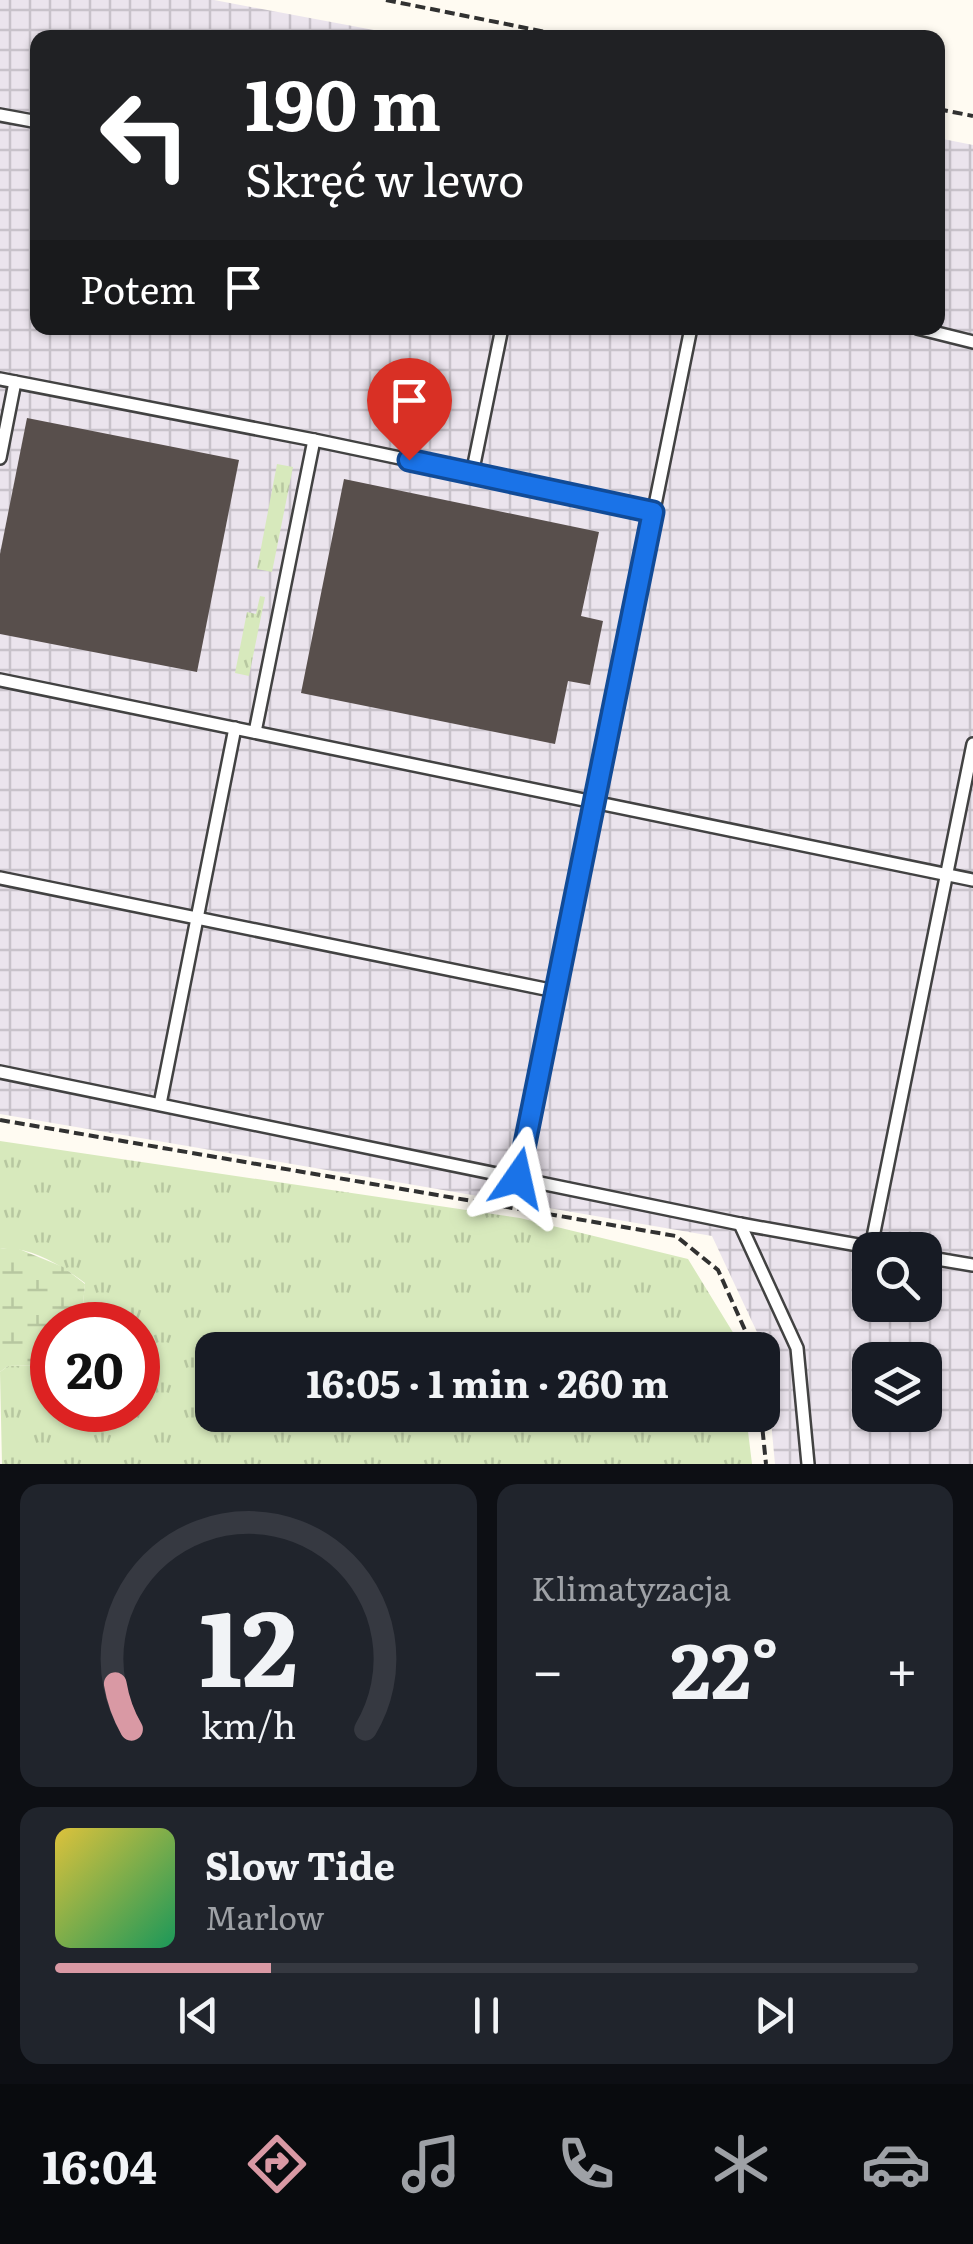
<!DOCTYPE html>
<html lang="pl">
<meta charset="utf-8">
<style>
body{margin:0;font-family:Literata,serif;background:#20242c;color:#f1f3f6;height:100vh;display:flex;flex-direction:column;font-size:38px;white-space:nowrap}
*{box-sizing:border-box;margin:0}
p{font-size:32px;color:#9ea1a6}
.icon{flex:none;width:55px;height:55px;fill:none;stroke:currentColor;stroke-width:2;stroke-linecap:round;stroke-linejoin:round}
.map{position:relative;height:1464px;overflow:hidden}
.drawer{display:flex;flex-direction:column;gap:20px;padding:20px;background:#0d0f14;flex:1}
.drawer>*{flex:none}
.hud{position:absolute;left:30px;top:30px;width:915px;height:305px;border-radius:20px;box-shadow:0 2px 8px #0004;background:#202124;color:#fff;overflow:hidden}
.buttons{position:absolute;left:852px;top:1232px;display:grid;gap:20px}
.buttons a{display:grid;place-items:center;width:90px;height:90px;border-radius:20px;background:#171b24;box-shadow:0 2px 8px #0004;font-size:50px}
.speed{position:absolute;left:30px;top:1302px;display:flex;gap:20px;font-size:50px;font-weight:700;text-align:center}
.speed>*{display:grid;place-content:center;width:130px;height:130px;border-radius:50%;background:#171b24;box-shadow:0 2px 8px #0004;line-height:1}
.speed .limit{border:15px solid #d22;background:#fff;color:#111}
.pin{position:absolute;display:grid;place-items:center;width:85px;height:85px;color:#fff;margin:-102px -42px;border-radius:50% 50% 50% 0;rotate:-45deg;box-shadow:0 0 10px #0007}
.pin .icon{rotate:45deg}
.me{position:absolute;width:110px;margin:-55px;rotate:11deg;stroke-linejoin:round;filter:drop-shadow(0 0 8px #0008)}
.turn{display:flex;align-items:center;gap:35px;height:210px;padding:0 50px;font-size:45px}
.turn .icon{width:130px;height:130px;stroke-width:2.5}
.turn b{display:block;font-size:70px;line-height:85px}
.then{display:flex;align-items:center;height:95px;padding:0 50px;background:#0003;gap:20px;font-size:38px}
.big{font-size:75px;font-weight:700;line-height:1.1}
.drawer .card{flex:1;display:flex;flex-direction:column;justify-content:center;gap:15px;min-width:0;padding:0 35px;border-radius:20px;background:#20242c}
.drawer .dial{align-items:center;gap:0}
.dial svg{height:260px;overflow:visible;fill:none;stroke:#363941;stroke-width:7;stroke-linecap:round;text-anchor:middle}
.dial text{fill:#f1f3f6;stroke:none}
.song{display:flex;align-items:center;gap:30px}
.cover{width:120px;height:120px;border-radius:15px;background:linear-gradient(135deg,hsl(50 70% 55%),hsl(150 70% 35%))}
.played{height:10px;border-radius:5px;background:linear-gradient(90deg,#d999a4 25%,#363941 25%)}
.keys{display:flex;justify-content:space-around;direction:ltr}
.heat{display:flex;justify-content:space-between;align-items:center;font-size:55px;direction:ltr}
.drawer .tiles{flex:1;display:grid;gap:20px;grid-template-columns:1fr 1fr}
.card:last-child{grid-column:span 2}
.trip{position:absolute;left:195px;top:1332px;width:585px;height:100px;border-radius:20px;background:#171b24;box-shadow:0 2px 8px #0004;font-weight:700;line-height:100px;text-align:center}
.tabs{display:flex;height:160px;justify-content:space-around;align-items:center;background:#090b0e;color:#9ea1a6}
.tabs .icon{width:70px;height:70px}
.tabs .active{color:#d999a4}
.tabs b{font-size:45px;color:#f1f3f6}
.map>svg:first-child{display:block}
.industrial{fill:url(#industrial-grid);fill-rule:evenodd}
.grass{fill:url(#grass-tufts)}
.wetland{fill:url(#wetland-marsh)}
.building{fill:#584f4c}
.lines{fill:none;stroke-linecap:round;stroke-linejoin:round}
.lane-casing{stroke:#424242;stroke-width:16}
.path{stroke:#313131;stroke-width:4;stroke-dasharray:10 5;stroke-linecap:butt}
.lane{stroke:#fff;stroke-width:11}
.route-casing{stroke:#114b97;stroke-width:25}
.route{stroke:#1a73e8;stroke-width:18}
</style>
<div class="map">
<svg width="973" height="1464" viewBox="0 0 973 1464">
<defs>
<pattern id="industrial-grid" width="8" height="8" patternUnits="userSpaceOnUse" patternTransform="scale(2.5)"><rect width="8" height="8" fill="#ebe4ed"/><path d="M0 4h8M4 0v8" fill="none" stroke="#c8c2ca"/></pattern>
<pattern id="grass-tufts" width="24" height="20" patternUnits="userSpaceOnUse" patternTransform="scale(2.5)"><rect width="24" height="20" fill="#d7e9bc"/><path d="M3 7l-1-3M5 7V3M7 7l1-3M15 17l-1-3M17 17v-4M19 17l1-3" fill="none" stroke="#b7c7a0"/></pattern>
<pattern id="wetland-marsh" width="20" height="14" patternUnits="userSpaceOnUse" patternTransform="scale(2.5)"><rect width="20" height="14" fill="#d7e9bc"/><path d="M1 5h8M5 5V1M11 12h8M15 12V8" fill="none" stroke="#b7c7a0"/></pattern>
</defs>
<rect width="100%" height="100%" fill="#fffbf2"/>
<path class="industrial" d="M0,0h214l197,37 -373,1v290h900v-190l35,7v1319h-198l-11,-117 -52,-111 -712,-122zM870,1250h55v55h-55zM870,1360h55v55h-55z"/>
<g class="grass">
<path d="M277,464l16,3 -21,105 -15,-3z"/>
<path d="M260,596l5,1 -16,79 -14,-3 12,-61 9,2z"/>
<path d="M0,1141l520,77 168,41 49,80 2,11h-527v65h534l6,49h-750l-2,-92 8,-6 44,-1v45h86v-85h-57l4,-42c-23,-17 -55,-38 -85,-34z"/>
</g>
<path class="wetland" d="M14,1247l49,20 22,17 -4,41h-29v40l-44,1 -8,6v-123z"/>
<g class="building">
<path d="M27,418l212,42 -42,212 -197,-38v-80z"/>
<path d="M344,479l255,53 -18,84 22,5 -13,64 -22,-4 -13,63 -254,-51z"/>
</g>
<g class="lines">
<g class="lane-casing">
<g id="lane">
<path d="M0,115l38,7"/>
<path d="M917,328l56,14"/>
<path d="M0,379l314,61 -59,292"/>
<path d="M314,440l339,71"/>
<path d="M0,458l15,-76"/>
<path d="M472,474l30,-146"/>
<path d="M0,680l973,200"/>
<path d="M0,878l555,113"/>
<path d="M0,1072l740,152 57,124 11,116"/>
<path d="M160,1104l75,-376"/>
<path d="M518,1178l173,-850"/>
<path d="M740,1224l146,26"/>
<path d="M871,1247l102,-503"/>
<path d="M925,1257l48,8"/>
</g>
</g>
<g class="path">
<path d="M386,0l190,38"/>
<path d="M938,109l35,7"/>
<path d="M0,1120l676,116 42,34 36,80"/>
<path d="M761,1415l5,49"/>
</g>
<use href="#lane" class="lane"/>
</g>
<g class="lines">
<g class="route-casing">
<path id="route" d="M409,460l244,52 -135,666"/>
</g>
<use href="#route" class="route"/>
</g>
</svg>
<div class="buttons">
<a><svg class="icon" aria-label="search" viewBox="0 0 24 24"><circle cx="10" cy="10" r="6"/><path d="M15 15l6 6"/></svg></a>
<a><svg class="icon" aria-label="layers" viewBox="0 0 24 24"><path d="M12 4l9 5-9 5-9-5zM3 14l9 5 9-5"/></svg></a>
</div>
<div class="speed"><div class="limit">20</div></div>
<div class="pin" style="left:409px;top:460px;background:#d93025"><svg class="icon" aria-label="arrive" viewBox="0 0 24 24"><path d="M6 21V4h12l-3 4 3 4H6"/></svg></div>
<svg class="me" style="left:518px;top:1178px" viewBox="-20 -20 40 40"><path d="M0-17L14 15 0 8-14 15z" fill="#1a73e8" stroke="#fff" stroke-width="4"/></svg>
<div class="trip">16:05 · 1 min · 260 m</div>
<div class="hud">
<div class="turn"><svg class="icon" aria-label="left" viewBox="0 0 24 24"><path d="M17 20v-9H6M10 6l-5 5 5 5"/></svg><div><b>190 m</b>Skręć w lewo</div></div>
<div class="then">Potem<svg class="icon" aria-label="arrive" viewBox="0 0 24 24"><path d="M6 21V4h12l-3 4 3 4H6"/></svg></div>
</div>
</div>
<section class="drawer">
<div class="tiles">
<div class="card dial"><svg viewBox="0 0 100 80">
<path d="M14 69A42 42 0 1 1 86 69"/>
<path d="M14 69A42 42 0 0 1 9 55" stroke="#d999a4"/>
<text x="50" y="56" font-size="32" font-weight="700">12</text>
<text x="50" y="72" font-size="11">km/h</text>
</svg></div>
<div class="card"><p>Klimatyzacja</p>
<div class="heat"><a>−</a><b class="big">22°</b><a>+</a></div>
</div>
<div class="card">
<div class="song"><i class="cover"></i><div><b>Slow Tide</b><p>Marlow</p></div></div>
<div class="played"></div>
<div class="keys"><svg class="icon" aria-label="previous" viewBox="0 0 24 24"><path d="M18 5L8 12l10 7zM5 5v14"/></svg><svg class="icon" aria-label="pause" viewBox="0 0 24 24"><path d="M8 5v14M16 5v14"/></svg><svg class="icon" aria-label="next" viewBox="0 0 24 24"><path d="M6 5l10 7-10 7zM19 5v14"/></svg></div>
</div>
</div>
</section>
<nav class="tabs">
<b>16:04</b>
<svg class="icon active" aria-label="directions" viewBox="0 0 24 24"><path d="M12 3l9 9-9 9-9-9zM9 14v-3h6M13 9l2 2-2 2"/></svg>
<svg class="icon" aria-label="music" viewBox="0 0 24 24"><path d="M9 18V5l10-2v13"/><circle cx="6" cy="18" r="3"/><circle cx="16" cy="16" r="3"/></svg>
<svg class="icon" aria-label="phone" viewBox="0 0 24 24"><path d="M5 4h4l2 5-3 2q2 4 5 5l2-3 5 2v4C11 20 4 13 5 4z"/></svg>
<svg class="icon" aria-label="climate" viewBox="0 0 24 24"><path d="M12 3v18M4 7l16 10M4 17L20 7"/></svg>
<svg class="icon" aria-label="car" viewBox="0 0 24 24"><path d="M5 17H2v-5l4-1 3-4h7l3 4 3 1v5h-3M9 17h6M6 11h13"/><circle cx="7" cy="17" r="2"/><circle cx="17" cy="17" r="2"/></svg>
</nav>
